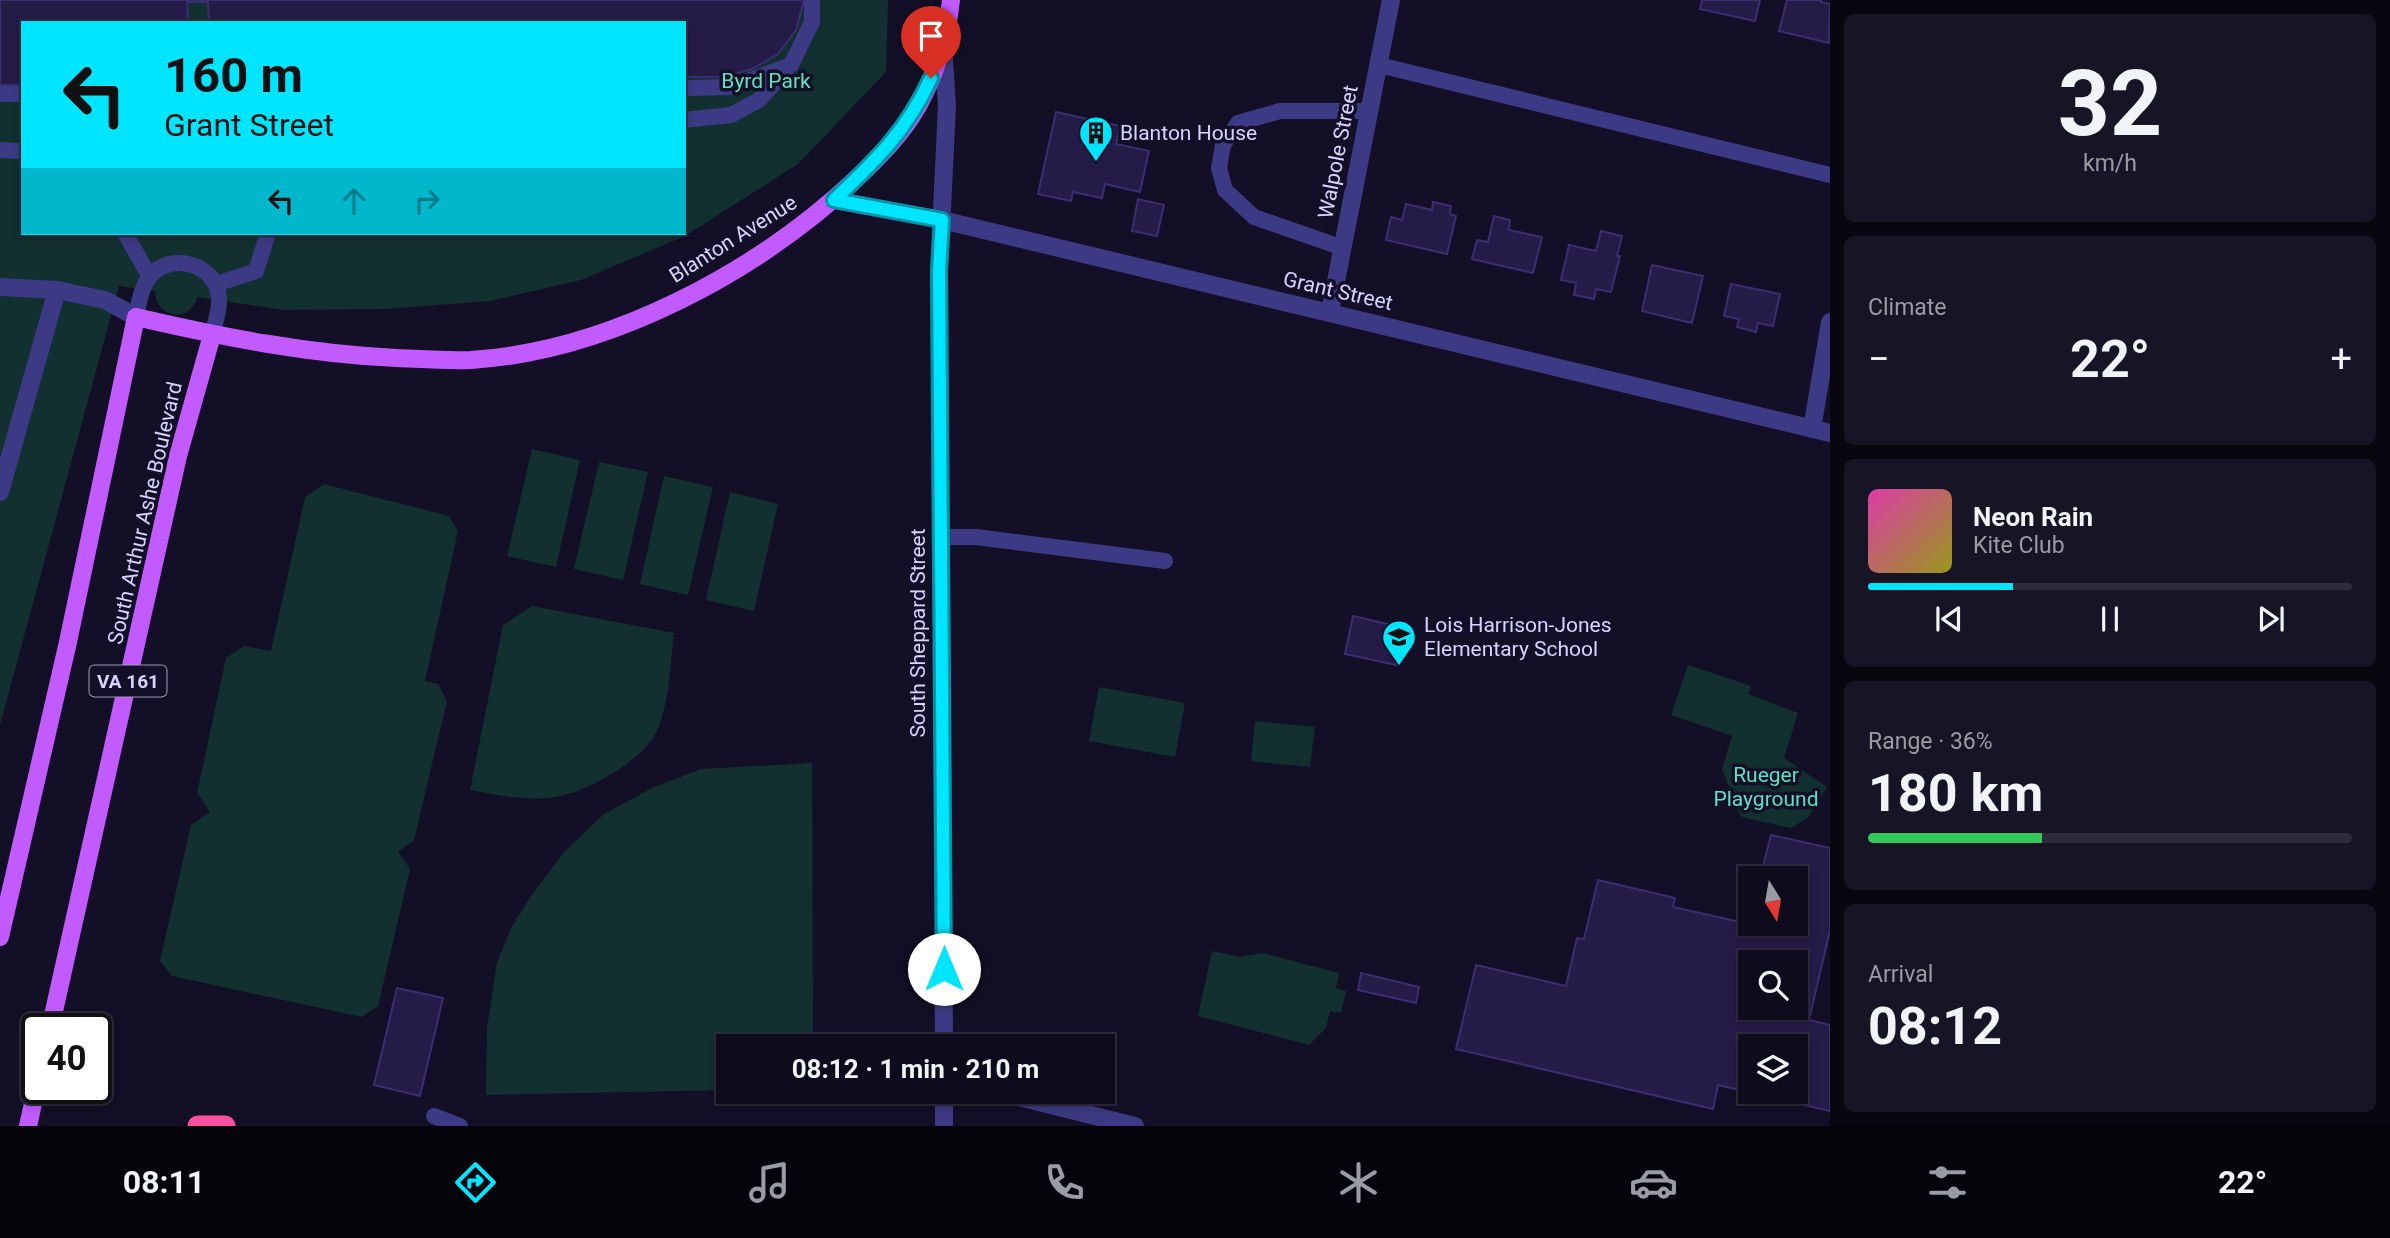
<!DOCTYPE html>
<meta charset="utf-8">
<style>
body{margin:0;font-family:Roboto,sans-serif;background:#171425;color:#f1f3f6;height:100vh;display:flex;flex-direction:column;font-size:26px;white-space:nowrap}
*{box-sizing:border-box;margin:0}
p{font-size:23px;color:#9b9ba3}
.icon{flex:none;width:38px;height:38px;fill:none;stroke:currentColor;stroke-width:2;stroke-linecap:round;stroke-linejoin:round}
.map{position:relative;flex:1;overflow:hidden}
.side{display:flex;flex-direction:column;gap:14px;padding:14px;background:#08060f;width:560px}
.side>*{flex:none}
.hud{position:absolute;left:21px;top:21px;width:665px;height:214px;border-radius:0px;box-shadow:0 4px 10px #0003,0 0 0 2px #2e2b3b;background:#00e5ff;color:#111;overflow:hidden}
.needle{width:46px;rotate:169deg}
.fabs{position:absolute;left:1738px;top:866px;display:grid;gap:14px}
.fabs a{display:grid;place-items:center;width:70px;height:70px;border-radius:0px;background:#0e0b1c;box-shadow:0 4px 10px #0003,0 0 0 2px #2e2b3b;font-size:35px}
.speed{position:absolute;left:21px;top:1013px;display:flex;gap:14px;font-size:35px;font-weight:700;text-align:center}
.speed>*{display:grid;place-content:center;width:91px;height:91px;border-radius:50%;background:#0e0b1c;box-shadow:0 4px 10px #0003,0 0 0 2px #2e2b3b;line-height:1}
.speed .limit{border:4px solid #111;border-radius:10px;background:#fff;color:#111}
.pin{position:absolute;display:grid;place-items:center;width:60px;height:60px;color:#fff;margin:-72px -30px;border-radius:50% 50% 50% 0;rotate:-45deg;box-shadow:0 0 7px #0007}
.pin .icon{rotate:45deg}
.me{position:absolute;width:77px;margin:-38px;rotate:0deg;stroke-linejoin:round;filter:drop-shadow(0 0 5px #0008)}
.turn{display:flex;align-items:center;gap:24px;height:147px;padding:0 28px;font-size:32px}
.turn .icon{width:91px;height:91px;stroke-width:2.5}
.turn b{display:block;font-size:49px;line-height:60px}
.lanes{display:flex;align-items:center;height:66px;padding:0 28px;background:#0003;justify-content:center;gap:35px;direction:ltr}
.lanes .off{opacity:.35}
.big{font-size:52px;font-weight:700;line-height:1.1}
.side .widget{flex:1;display:flex;flex-direction:column;justify-content:center;gap:10px;min-width:0;padding:0 24px;border-radius:10px;background:#171425}
.side .dial{align-items:center;gap:0}
.dial b{font-size:91px;line-height:1}
.song{display:flex;align-items:center;gap:21px}
.cover{width:84px;height:84px;border-radius:10px;background:linear-gradient(135deg,hsl(320 70% 55%),hsl(60 70% 35%))}
.played{height:7px;border-radius:4px;background:linear-gradient(90deg,#00e5ff 30%,#2e2b3b 30%)}
.keys{display:flex;justify-content:space-around;direction:ltr}
.heat{display:flex;justify-content:space-between;align-items:center;font-size:38px;direction:ltr}
.charge{height:10px;border-radius:5px;background:linear-gradient(90deg,#34c759 36%,#2e2b3b 0)}
.trip{position:absolute;left:716px;top:1034px;width:399px;height:70px;border-radius:0px;background:#0e0b1c;box-shadow:0 4px 10px #0003,0 0 0 2px #2e2b3b;font-weight:700;line-height:70px;text-align:center}
.tabs{display:flex;height:112px;justify-content:space-around;align-items:center;background:#06040b;color:#9b9ba3}
.tabs .icon{width:49px;height:49px}
.tabs .current{color:#00e5ff}
.tabs b{font-size:32px;color:#f1f3f6}
main{display:flex;flex:1;min-height:0}
.map>svg:first-child{display:block}
.green{fill:#12302f;fill-rule:evenodd}
.building{fill:#241b47;stroke:#3b2d73;stroke-width:2;fill-rule:evenodd}
.lines{fill:none;stroke-linecap:round;stroke-linejoin:round}
.service{stroke:#3d3a85;stroke-width:16}
.minor{stroke:#3d3a85;stroke-width:18}
.tertiary{stroke:#3d3a85;stroke-width:18}
.primary{stroke:#c25bff;stroke-width:18}
.motorway{stroke:#ff4fa3;stroke-width:21}
.route-casing{stroke:#0095a6;stroke-width:18}
.route{stroke:#00e5ff;stroke-width:12}
.labels{text-anchor:middle;stroke-width:7;stroke-linejoin:round;paint-order:stroke}
.shield{fill:#130f26;stroke:#9e99be;stroke-width:2}
.shield-label{font-size:19px;font-weight:bold;fill:#d9d4ff}
.park-label{font-size:21px;fill:#5fe0c0;stroke:#130f26}
.poi-label{font-size:21px;fill:#d9d4ff;stroke:#130f26;text-anchor:start}
.street-label{font-size:21px;fill:#d9d4ff;stroke:#130f26}
</style>
<main>
<div class="map">
<svg width="1830" height="1126" viewBox="0 0 1830 1126">
<rect width="100%" height="100%" fill="#130f26"/>
<g class="green">
<path d="M0,0h888l-2,72 -88,92 -113,72 -104,44 -91,21 -104,8 -103,1 -86,-13c-6,27 -42,21 -42,-6l-36,-5 -119,439zM23,23h661v210h-661z"/>
<path d="M532,449l48,11 -24,107 -49,-11z"/>
<path d="M599,462l49,10 -25,108 -49,-11z"/>
<path d="M664,476l49,11 -25,108 -48,-11z"/>
<path d="M324,484l125,32 9,15 -33,150 13,3 9,17 -33,139 -16,12 12,17 -32,137 -16,11 -190,-41 -12,-15 31,-136 19,-13 -13,-19 29,-135 18,-12 27,5 34,-154z"/>
<path d="M730,492l48,12 -24,107 -48,-11z"/>
<path d="M532,606l142,27c-4,31 -4,66 -16,95 -6,17 -25,32 -40,42 -57,36 -85,32 -148,20l33,-165z"/>
<path d="M1688,665l63,21 -3,8 50,19 -14,45 43,29 -18,30 -18,11 -50,-11 -19,-48 10,-33 -61,-21z"/>
<path d="M1099,687l86,16 -10,54 -86,-16z"/>
<path d="M1255,721l60,6 -5,40 -59,-6z"/>
<path d="M812,763l1,283h-85v44l-242,5 1,-67 10,-66 15,-36 21,-33 32,-42 39,-37 48,-26 49,-19z"/>
<path d="M1212,951l28,6 22,-4 77,20 -3,15 10,3 -5,22 -11,-2 -4,17 -17,17 -111,-29z"/>
</g>
<g class="building">
<path d="M0,0h804l-8,30 -18,24 -26,15 -27,8h-41v-54h-475l-1,-21h-21l1,21h-165v62h-23z"/>
<path d="M1702,0h58l-5,21 -55,-12z"/>
<path d="M1787,0h34v2l9,2 -1,39 -50,-12z"/>
<path d="M1056,112l64,14 -4,18 33,7 -9,41 -35,-8 -3,14 -29,-6 -2,9 -33,-7z"/>
<path d="M1138,199l26,6 -7,31 -25,-5z"/>
<path d="M1433,202l18,4 -1,8 6,2 -9,38 -61,-14 5,-23 11,3 4,-16 26,6z"/>
<path d="M1494,216l16,4 -1,10 33,7 -9,36 -61,-14 5,-19 11,2z"/>
<path d="M1601,231l21,5 -5,20h3l-9,36 -15,-3 -2,10 -20,-4 2,-12 -15,-3 8,-35 27,6z"/>
<path d="M1652,265l51,11 -11,47 -50,-12z"/>
<path d="M1731,284l49,10 -7,32 -15,-3 -2,9 -19,-5 2,-8 -15,-3z"/>
<path d="M1353,616l52,12 -9,37 -51,-11z"/>
<path d="M1771,835l59,13v82l-21,90 21,5v86l-112,-26 -5,24 -257,-60 20,-84 90,21 11,-48 7,1 14,-59 77,18 -2,9 76,17 1,-3v3h46v-46h-36zM1750,962h46v46h-46zM1750,1046h46v46h-46z"/>
<path d="M1361,973l58,14 -3,16 -58,-13z"/>
<path d="M397,988l46,10 -23,98 -46,-11z"/>
</g>
<g class="lines">
<g class="service">
<path d="M1379,65l451,110"/>
<path d="M684,88l48,-1 59,-22 21,-43v-22"/>
<path d="M0,94h23"/>
<path d="M684,120l47,-5 28,-15 28,-31"/>
<path d="M0,150l23,1"/>
<path d="M125,233l25,44"/>
<path d="M1343,248l-89,-31 -29,-27 -6,-22 4,-23 15,-22 42,-12h90"/>
<path d="M216,284l40,-13 12,-38"/>
<path d="M136,317c3,-14 5,-30 14,-41 21,-25 67,-12 69,22 1,12 -4,25 -7,37"/>
<path d="M941,537h35l189,24"/>
<path d="M434,1116l26,10"/>
</g>
<g class="minor">
<path d="M942,220l888,213"/>
<path d="M0,287l57,3 48,10 31,17"/>
<path d="M1330,312l61,-312"/>
<path d="M1812,429l18,-107"/>
<path d="M0,492l57,-202"/>
</g>
<g class="tertiary">
<path d="M943,45l4,61 -8,165 5,775"/>
<path d="M834,200l108,20"/>
<path d="M944,1092v34"/>
<path d="M999,1092l136,34"/>
</g>
<g class="primary">
<path d="M0,937l68,-295 68,-325c86,20 172,37 261,41 24,1 49,3 74,2 139,-9 286,-88 386,-182 23,-22 45,-44 61,-72 18,-33 29,-69 33,-106"/>
<path d="M50,1029l128,-573 34,-121"/>
<path d="M28,1126l9,-40"/>
</g>
<path class="motorway" d="M198,1126h27"/>
</g>
<g class="lines">
<g class="route-casing">
<path id="route" d="M931,78c-25,54 -55,82 -97,122l108,20 -3,51 5,698"/>
</g>
<use href="#route" class="route"/>
</g>
<defs>
<g id="building-pin" transform="scale(1.75)"><path d="M0 17L-7.5 6A9.5 9.5 0 1 1 7.5 6Z" fill="#00e5ff" stroke="#130f26"/><path d="M-4-6H4V6H1V3H-1V6H-4ZM-2.5-4.3h1.7v1.8h-1.7ZM.8-4.3h1.7v1.8H.8ZM-2.5-1h1.7V.8h-1.7ZM.8-1h1.7V.8H.8Z" fill="#111"/></g>
<g id="school-pin" transform="scale(1.75)"><path d="M0 17L-7.5 6A9.5 9.5 0 1 1 7.5 6Z" fill="#00e5ff" stroke="#130f26"/><path d="M0-5L7-2L0 1L-7-2ZM-4 1L0 2.5L4 1V4Q0 6-4 4Z" fill="#111"/></g>
</defs>
<g fill-rule="evenodd">
<use href="#building-pin" x="1096" y="133"/>
<use href="#school-pin" x="1399" y="637"/>
</g>
<g class="labels">
<rect class="shield" x="89.5" y="665.5" width="77" height="31" rx="5"/>
<g class="shield-label">
<text x="128" y="688">VA 161</text>
</g>
<g class="park-label">
<text x="766" y="88">Byrd Park</text>
<text x="1766" y="782">Rueger<tspan x="1766" dy="24">Playground</tspan></text>
</g>
<g class="poi-label">
<text x="1120" y="140">Blanton House</text>
<text x="1424" y="632">Lois Harrison-Jones<tspan x="1424" dy="24">Elementary School</tspan></text>
</g>
<g class="street-label">
<text transform="translate(1338 152) rotate(-79)" y="7">Walpole Street</text>
<text transform="translate(733 239) rotate(-32)" y="7">Blanton Avenue</text>
<text transform="translate(1338 291) rotate(13)" y="7">Grant Street</text>
<text transform="translate(145 513) rotate(-77)" y="7">South Arthur Ashe Boulevard</text>
<text transform="translate(918 633) rotate(-90)" y="7">South Sheppard Street</text>
</g>
</g>
</svg>
<div class="fabs">
<a><svg class="needle" viewBox="-14 -14 28 28"><path d="M0-13l5 13h-10z" fill="#e53935"/><path d="M0 13l5-13h-10z" fill="#9b9ba3"/></svg></a>
<a><svg class="icon" aria-label="search" viewBox="0 0 24 24"><circle cx="10" cy="10" r="6"/><path d="M15 15l6 6"/></svg></a>
<a><svg class="icon" aria-label="layers" viewBox="0 0 24 24"><path d="M12 4l9 5-9 5-9-5zM3 14l9 5 9-5"/></svg></a>
</div>
<div class="speed"><div class="limit">40</div></div>
<div class="pin" style="left:931px;top:78px;background:#d93025"><svg class="icon" aria-label="arrive" viewBox="0 0 24 24"><path d="M6 21V4h12l-3 4 3 4H6"/></svg></div>
<svg class="me" style="left:944px;top:969px" viewBox="-20 -20 40 40"><circle r="19" fill="#fff"/><path d="M0-13L10 11 0 6-10 11z" fill="#00e5ff"/></svg>
<div class="trip">08:12 · 1 min · 210 m</div>
<div class="hud">
<div class="turn"><svg class="icon" aria-label="left" viewBox="0 0 24 24"><path d="M17 20v-9H6M10 6l-5 5 5 5"/></svg><div><b>160 m</b>Grant Street</div></div>
<div class="lanes"><svg class="icon" aria-label="left" viewBox="0 0 24 24"><path d="M17 20v-9H6M10 6l-5 5 5 5"/></svg><svg class="icon off" aria-label="ahead" viewBox="0 0 24 24"><path d="M12 20V5M6 11l6-6 6 6"/></svg><svg class="icon off" aria-label="right" viewBox="0 0 24 24"><path d="M7 20v-9h11M14 6l5 5-5 5"/></svg></div>
</div>
</div>
<section class="side">
<div class="widget dial"><b>32</b><p>km/h</p></div>
<div class="widget"><p>Climate</p>
<div class="heat"><a>−</a><b class="big">22°</b><a>+</a></div>
</div>
<div class="widget">
<div class="song"><i class="cover"></i><div><b>Neon Rain</b><p>Kite Club</p></div></div>
<div class="played"></div>
<div class="keys"><svg class="icon" aria-label="previous" viewBox="0 0 24 24"><path d="M18 5L8 12l10 7zM5 5v14"/></svg><svg class="icon" aria-label="pause" viewBox="0 0 24 24"><path d="M8 5v14M16 5v14"/></svg><svg class="icon" aria-label="next" viewBox="0 0 24 24"><path d="M6 5l10 7-10 7zM19 5v14"/></svg></div>
</div>
<div class="widget"><p>Range · 36%</p><b class="big">180 km</b><div class="charge"></div></div>
<div class="widget"><p>Arrival</p><b class="big">08:12</b></div>
</section>
</main>
<nav class="tabs">
<b>08:11</b>
<svg class="icon current" aria-label="directions" viewBox="0 0 24 24"><path d="M12 3l9 9-9 9-9-9zM9 14v-3h6M13 9l2 2-2 2"/></svg>
<svg class="icon" aria-label="music" viewBox="0 0 24 24"><path d="M9 18V5l10-2v13"/><circle cx="6" cy="18" r="3"/><circle cx="16" cy="16" r="3"/></svg>
<svg class="icon" aria-label="phone" viewBox="0 0 24 24"><path d="M5 4h4l2 5-3 2q2 4 5 5l2-3 5 2v4C11 20 4 13 5 4z"/></svg>
<svg class="icon" aria-label="climate" viewBox="0 0 24 24"><path d="M12 3v18M4 7l16 10M4 17L20 7"/></svg>
<svg class="icon" aria-label="car" viewBox="0 0 24 24"><path d="M5 17H2v-5l4-1 3-4h7l3 4 3 1v5h-3M9 17h6M6 11h13"/><circle cx="7" cy="17" r="2"/><circle cx="17" cy="17" r="2"/></svg>
<svg class="icon" aria-label="filters" viewBox="0 0 24 24"><path d="M4 7h16M4 17h16"/><circle cx="9" cy="7" r="2"/><circle cx="15" cy="17" r="2"/></svg>
<b>22°</b>
</nav>
